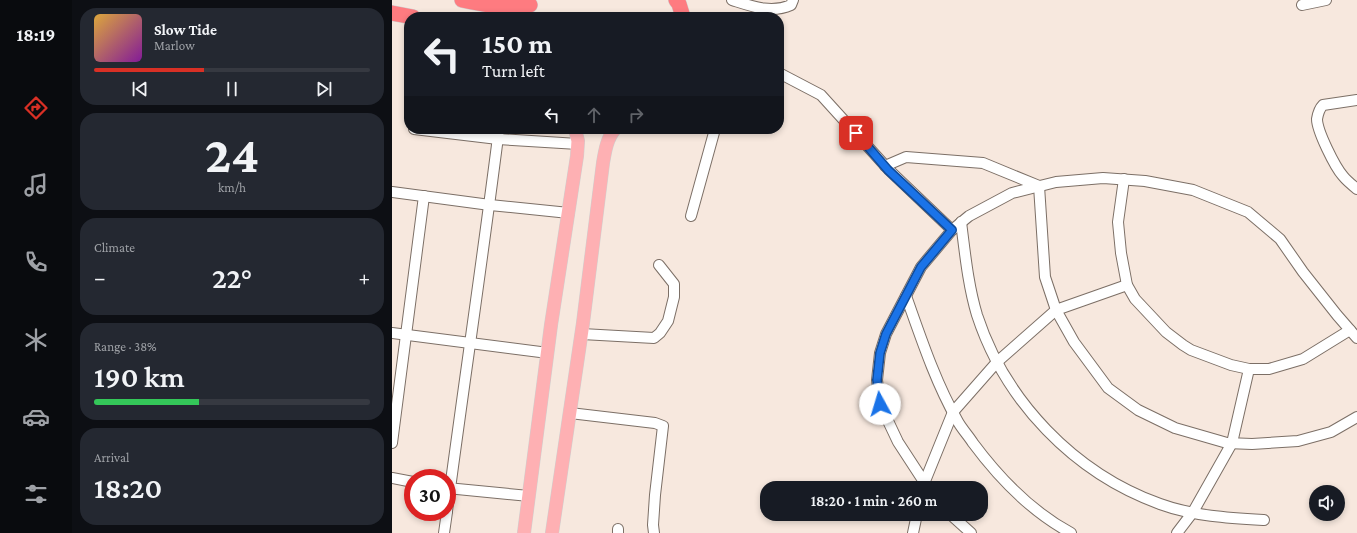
<!DOCTYPE html>
<meta charset="utf-8">
<style>
body{margin:0;font-family:"Crimson Pro",serif;background:#242831;color:#f1f3f6;height:100vh;display:flex;flex-direction:column;font-size:15px;white-space:nowrap}
*{box-sizing:border-box;margin:0}
p{font-size:13px;color:#9ea1a6}
.icon{flex:none;width:22px;height:22px;fill:none;stroke:currentColor;stroke-width:2;stroke-linecap:round;stroke-linejoin:round}
.map{position:relative;flex:1;overflow:hidden}
.panel{display:flex;flex-direction:column;gap:8px;padding:8px;background:#0d0f14;width:320px}
.panel>*{flex:none}
.top-card{position:absolute;left:12px;top:12px;width:380px;height:122px;border-radius:16px;box-shadow:0 2px 6px #0003;background:#171b24;color:#f1f3f6;overflow:hidden}
.controls{position:absolute;left:917px;top:485px;display:grid;gap:8px}
.controls a{display:grid;place-items:center;width:36px;height:36px;border-radius:50%;background:#171b24;box-shadow:0 2px 6px #0003;font-size:20px}
.speed{position:absolute;left:12px;top:469px;display:flex;gap:8px;font-size:20px;font-weight:700;text-align:center}
.speed>*{display:grid;place-content:center;width:52px;height:52px;border-radius:50%;background:#171b24;box-shadow:0 2px 6px #0003;line-height:1}
.speed .limit{border:6px solid #d22;background:#fff;color:#111}
.pin{position:absolute;display:grid;place-items:center;width:34px;height:34px;color:#fff;margin:-17px;border-radius:8px;box-shadow:0 2px 6px #0006}
.me{position:absolute;width:44px;margin:-22px;rotate:354deg;stroke-linejoin:round;filter:drop-shadow(0 0 3px #0008)}
.turn{display:flex;align-items:center;gap:14px;height:84px;padding:0 12px;font-size:18px}
.turn .icon{width:52px;height:52px;stroke-width:2.5}
.turn b{display:block;font-size:28px;line-height:34px}
.lanes{display:flex;align-items:center;height:38px;padding:0 12px;background:#0003;justify-content:center;gap:20px;direction:ltr}
.lanes .off{opacity:.35}
.big{font-size:30px;font-weight:600;line-height:1.1}
.panel .card{flex:1;display:flex;flex-direction:column;justify-content:center;gap:6px;min-width:0;padding:0 14px;border-radius:16px;background:#242831}
.panel .dial{align-items:center;gap:0}
.dial b{font-size:52px;line-height:1}
.song{display:flex;align-items:center;gap:12px}
.cover{width:48px;height:48px;border-radius:6px;background:linear-gradient(135deg,hsl(40 70% 55%),hsl(290 70% 35%))}
.played{height:4px;border-radius:2px;background:linear-gradient(90deg,#d93025 40%,#363941 40%)}
.keys{display:flex;justify-content:space-around;direction:ltr}
.heat{display:flex;justify-content:space-between;align-items:center;font-size:22px;direction:ltr}
.charge{height:6px;border-radius:3px;background:linear-gradient(90deg,#34c759 38%,#363941 0)}
.trip{position:absolute;left:368px;top:481px;width:228px;height:40px;border-radius:16px;background:#171b24;box-shadow:0 2px 6px #0003;font-weight:600;line-height:40px;text-align:center}
main{display:flex;flex:1;min-height:0}
.dock{display:flex;flex-direction:column;width:72px;justify-content:space-around;align-items:center;background:#090b0e;color:#9ea1a6}
.dock .icon{width:28px;height:28px}
.dock .current{color:#d93025}
.dock b{font-size:18px;color:#f1f3f6}
.map>svg:first-child{display:block}
.lines{fill:none;stroke-linecap:round;stroke-linejoin:round}
.minor-casing{stroke:#7c6f66;stroke-width:12}
.major-casing{stroke:#cfcece;stroke-width:14}
.highway-casing{stroke:#cfcece;stroke-width:16}
.minor{stroke:#fff;stroke-width:10}
.major{stroke:#feb0b3;stroke-width:13}
.highway{stroke:#fe7b80;stroke-width:15}
.route-casing{stroke:#114b97;stroke-width:10}
.route{stroke:#1a73e8;stroke-width:7}
</style>
<main>
<nav class="dock">
<b>18:19</b>
<svg class="icon current" aria-label="directions" viewBox="0 0 24 24"><path d="M12 3l9 9-9 9-9-9zM9 14v-3h6M13 9l2 2-2 2"/></svg>
<svg class="icon" aria-label="music" viewBox="0 0 24 24"><path d="M9 18V5l10-2v13"/><circle cx="6" cy="18" r="3"/><circle cx="16" cy="16" r="3"/></svg>
<svg class="icon" aria-label="phone" viewBox="0 0 24 24"><path d="M5 4h4l2 5-3 2q2 4 5 5l2-3 5 2v4C11 20 4 13 5 4z"/></svg>
<svg class="icon" aria-label="climate" viewBox="0 0 24 24"><path d="M12 3v18M4 7l16 10M4 17L20 7"/></svg>
<svg class="icon" aria-label="car" viewBox="0 0 24 24"><path d="M5 17H2v-5l4-1 3-4h7l3 4 3 1v5h-3M9 17h6M6 11h13"/><circle cx="7" cy="17" r="2"/><circle cx="17" cy="17" r="2"/></svg>
<svg class="icon" aria-label="filters" viewBox="0 0 24 24"><path d="M4 7h16M4 17h16"/><circle cx="9" cy="7" r="2"/><circle cx="15" cy="17" r="2"/></svg>
</nav>
<section class="panel">
<div class="card">
<div class="song"><i class="cover"></i><div><b>Slow Tide</b><p>Marlow</p></div></div>
<div class="played"></div>
<div class="keys"><svg class="icon" aria-label="previous" viewBox="0 0 24 24"><path d="M18 5L8 12l10 7zM5 5v14"/></svg><svg class="icon" aria-label="pause" viewBox="0 0 24 24"><path d="M8 5v14M16 5v14"/></svg><svg class="icon" aria-label="next" viewBox="0 0 24 24"><path d="M6 5l10 7-10 7zM19 5v14"/></svg></div>
</div>
<div class="card dial"><b>24</b><p>km/h</p></div>
<div class="card"><p>Climate</p>
<div class="heat"><a>−</a><b class="big">22°</b><a>+</a></div>
</div>
<div class="card"><p>Range · 38%</p><b class="big">190 km</b><div class="charge"></div></div>
<div class="card"><p>Arrival</p><b class="big">18:20</b></div>
</section>
<div class="map">
<svg width="965" height="533" viewBox="0 0 965 533">
<rect width="100%" height="100%" fill="#f7e8de"/>
<g class="lines">
<g class="minor-casing">
<g id="minor">
<path d="M340,0c19,6 39,14 59,5l2,-5"/>
<path d="M910,5l24,-5"/>
<path d="M387,73l42,22 68,75 63,60"/>
<path d="M965,100l-34,5c-4,4 -5,8 -6,14 0,12 18,48 26,57 4,5 9,9 14,13"/>
<path d="M22,129l84,10 80,5"/>
<path d="M493,166l21,-9 77,6 56,23 6,91 11,33 18,32 34,46 30,22 37,18 52,15 25,1 46,-3 33,-9 26,-15"/>
<path d="M732,179l-6,43 3,31 6,32 8,14 31,33 17,13 8,5 40,15 18,4h20l34,-10 47,-29"/>
<path d="M0,192l98,13 79,8"/>
<path d="M299,216l24,-87"/>
<path d="M569,222c4,31 7,63 16,93 28,86 97,158 183,189 33,12 69,14 104,16"/>
<path d="M514,296c15,42 29,85 51,124 4,8 11,15 16,23 26,35 59,69 98,90"/>
<path d="M0,333l156,20"/>
<path d="M190,334l72,4 6,-5 8,-12 6,-24v-13l-15,-19"/>
<path d="M178,413l85,10 8,3 -8,69 -2,30 1,8"/>
<path d="M0,443l32,-247"/>
<path d="M0,478l21,4"/>
<path d="M531,486l30,-74 44,-50 59,-52 71,-25"/>
<path d="M55,488l82,8"/>
<path d="M536,488l-30,-46 -18,-38 -3,-24 3,-27 6,-19 35,-67 31,-37 17,-14 43,-23 44,-11 47,-4 42,3 48,9 55,22 32,27 23,33 34,43 20,23"/>
<path d="M55,511c17,-128 36,-255 52,-382"/>
<path d="M558,514l21,19"/>
<path d="M52,533l3,-21"/>
<path d="M226,533v-4"/>
<path d="M521,533l4,-19"/>
<path d="M785,533l16,-21 39,-69 17,-74"/>
</g>
</g>
<g class="major-casing">
<g id="major">
<path d="M132,533l27,-208 26,-169 1,-15 -3,-12"/>
<path d="M160,533l31,-210 20,-160c2,-12 4,-25 12,-34"/>
</g>
</g>
<g class="highway-casing">
<g id="highway">
<path d="M70,0c23,5 45,9 68,5"/>
<path d="M284,0l3,4 4,13"/>
<path d="M0,13l21,4"/>
</g>
</g>
<use href="#minor" class="minor"/>
<use href="#major" class="major"/>
<use href="#highway" class="highway"/>
</g>
<g class="lines">
<g class="route-casing">
<path id="route" d="M464,133l32,37 64,60 -31,37 -35,67 -6,19 -3,27 3,24"/>
</g>
<use href="#route" class="route"/>
</g>
</svg>
<div class="controls">
<a><svg class="icon" aria-label="sound" viewBox="0 0 24 24"><path d="M4 9h4l5-4v14l-5-4H4zM17 9q2 3 0 6"/></svg></a>
</div>
<div class="speed"><div class="limit">30</div></div>
<div class="pin" style="left:464px;top:133px;background:#d93025"><svg class="icon" aria-label="arrive" viewBox="0 0 24 24"><path d="M6 21V4h12l-3 4 3 4H6"/></svg></div>
<svg class="me" style="left:488px;top:404px" viewBox="-20 -20 40 40"><circle r="19" fill="#fff"/><path d="M0-13L10 11 0 6-10 11z" fill="#1a73e8"/></svg>
<div class="trip">18:20 · 1 min · 260 m</div>
<div class="top-card">
<div class="turn"><svg class="icon" aria-label="left" viewBox="0 0 24 24"><path d="M17 20v-9H6M10 6l-5 5 5 5"/></svg><div><b>150 m</b>Turn left</div></div>
<div class="lanes"><svg class="icon" aria-label="left" viewBox="0 0 24 24"><path d="M17 20v-9H6M10 6l-5 5 5 5"/></svg><svg class="icon off" aria-label="ahead" viewBox="0 0 24 24"><path d="M12 20V5M6 11l6-6 6 6"/></svg><svg class="icon off" aria-label="right" viewBox="0 0 24 24"><path d="M7 20v-9h11M14 6l5 5-5 5"/></svg></div>
</div>
</div>
</main>
